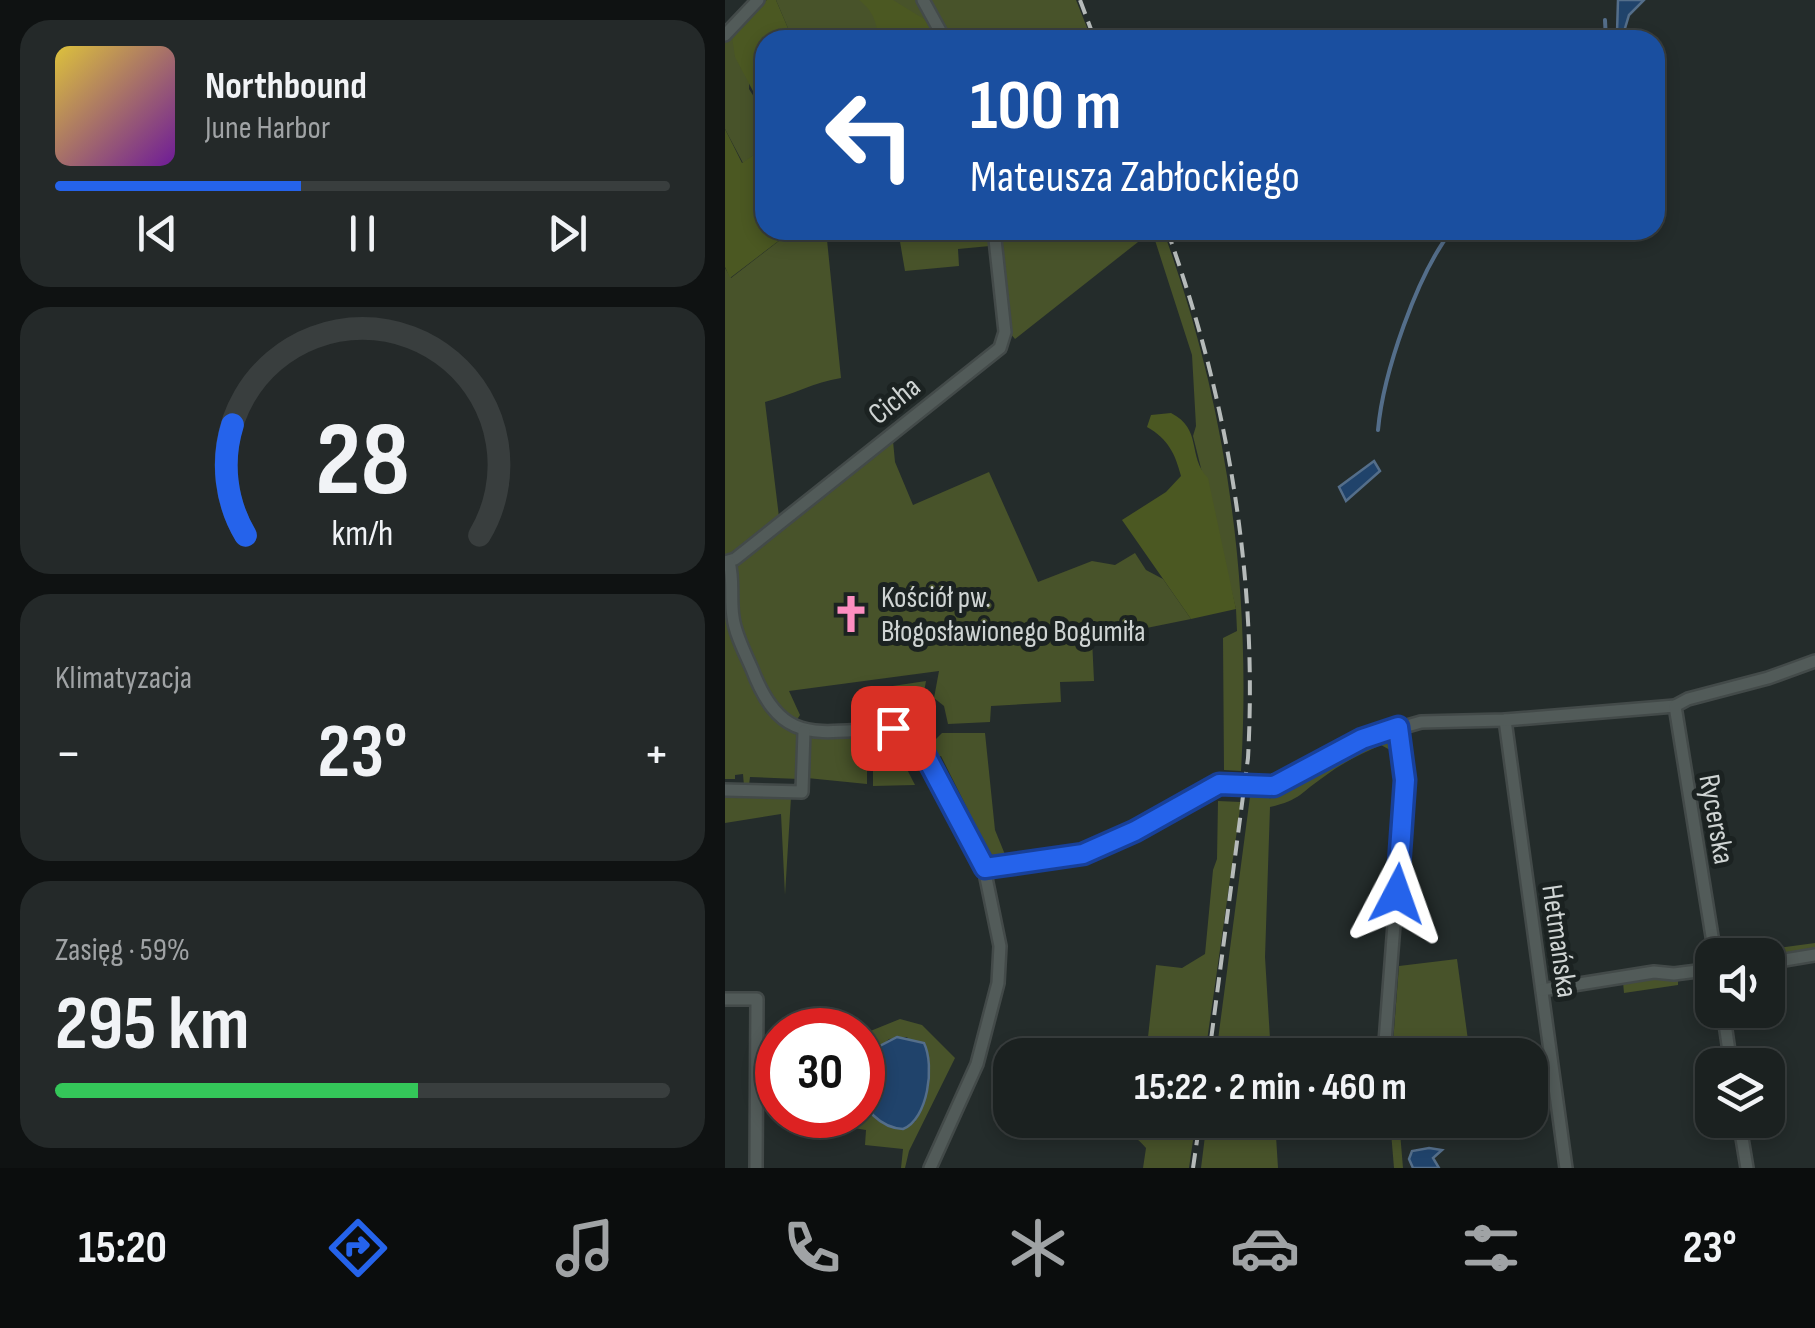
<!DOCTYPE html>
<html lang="pl">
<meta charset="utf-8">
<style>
body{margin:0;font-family:"Sofia Sans Condensed",sans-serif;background:#242929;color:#f1f3f6;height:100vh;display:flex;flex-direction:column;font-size:38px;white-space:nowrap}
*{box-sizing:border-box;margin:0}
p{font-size:32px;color:#a0a3a5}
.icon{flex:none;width:55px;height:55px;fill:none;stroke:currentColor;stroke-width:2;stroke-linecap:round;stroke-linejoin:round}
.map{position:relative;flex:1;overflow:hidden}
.details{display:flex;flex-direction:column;gap:20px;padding:20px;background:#0f1212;width:725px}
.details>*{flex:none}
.banner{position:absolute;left:30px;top:30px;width:910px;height:210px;border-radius:30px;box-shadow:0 5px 15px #0003,0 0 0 2px #393e3e;background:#1a4fa0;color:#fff;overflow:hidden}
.controls{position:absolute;left:970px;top:938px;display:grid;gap:20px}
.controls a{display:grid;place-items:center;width:90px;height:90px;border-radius:20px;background:#1b2120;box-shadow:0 5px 15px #0003,0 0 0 2px #393e3e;font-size:50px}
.speed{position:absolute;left:30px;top:1008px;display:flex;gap:20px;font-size:50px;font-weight:700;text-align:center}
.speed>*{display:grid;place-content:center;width:130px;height:130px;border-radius:50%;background:#1b2120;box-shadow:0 5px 15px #0003,0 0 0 2px #393e3e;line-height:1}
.speed .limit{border:15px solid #d22;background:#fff;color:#111}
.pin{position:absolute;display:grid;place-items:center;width:85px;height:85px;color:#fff;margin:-42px;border-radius:20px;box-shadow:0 5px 15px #0006}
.me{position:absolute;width:110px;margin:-55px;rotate:4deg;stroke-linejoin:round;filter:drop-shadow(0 0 8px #0008)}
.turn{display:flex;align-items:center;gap:35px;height:210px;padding:0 50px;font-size:45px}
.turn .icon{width:130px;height:130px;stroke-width:2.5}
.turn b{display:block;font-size:70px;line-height:85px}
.big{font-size:75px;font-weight:700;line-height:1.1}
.details .tile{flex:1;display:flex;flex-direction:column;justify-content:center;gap:15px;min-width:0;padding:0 35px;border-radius:30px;background:#242929}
.details .dial{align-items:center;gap:0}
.dial svg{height:260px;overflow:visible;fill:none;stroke:#393e3e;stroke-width:7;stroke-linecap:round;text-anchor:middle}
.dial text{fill:#f1f3f6;stroke:none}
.song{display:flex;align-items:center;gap:30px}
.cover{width:120px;height:120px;border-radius:15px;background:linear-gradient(135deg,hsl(50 70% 55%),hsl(280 70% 35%))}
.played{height:10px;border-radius:5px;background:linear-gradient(90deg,#2563eb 40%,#393e3e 40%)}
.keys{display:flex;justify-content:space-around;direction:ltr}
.heat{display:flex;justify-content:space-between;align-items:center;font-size:55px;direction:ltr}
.charge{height:15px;border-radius:8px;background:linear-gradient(90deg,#34c759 59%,#393e3e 0)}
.trip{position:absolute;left:268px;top:1038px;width:555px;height:100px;border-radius:30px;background:#1b2120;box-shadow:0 5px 15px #0003,0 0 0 2px #393e3e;font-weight:700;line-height:100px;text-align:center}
.tabs{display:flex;height:160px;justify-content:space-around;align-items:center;background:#0b0d0d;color:#a0a3a5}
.tabs .icon{width:70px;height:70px}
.tabs .active{color:#2563eb}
.tabs b{font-size:45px;color:#f1f3f6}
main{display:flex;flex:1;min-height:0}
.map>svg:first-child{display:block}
.green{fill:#48532a;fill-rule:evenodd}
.forest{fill:#4b5822}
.water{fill:#20436b;stroke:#546e8a;stroke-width:2.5}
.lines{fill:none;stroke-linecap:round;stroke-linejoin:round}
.stream{stroke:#546e8a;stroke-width:4}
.minor-casing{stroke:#434a49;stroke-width:16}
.minor{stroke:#525b59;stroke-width:11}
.rail{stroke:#b6bbba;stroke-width:4;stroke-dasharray:15 8;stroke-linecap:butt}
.minor-bridge-casing{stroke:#434a49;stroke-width:16;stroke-linecap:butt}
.minor-bridge{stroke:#525b59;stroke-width:11}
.route-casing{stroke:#184099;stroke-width:25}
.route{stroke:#2563eb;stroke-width:18}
.labels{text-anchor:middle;stroke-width:10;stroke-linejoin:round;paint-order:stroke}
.street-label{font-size:30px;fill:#cfd4d3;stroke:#1b2221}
.poi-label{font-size:30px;fill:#cfd4d3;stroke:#1b2221;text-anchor:start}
</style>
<main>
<section class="details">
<div class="tile">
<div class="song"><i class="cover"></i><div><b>Northbound</b><p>June Harbor</p></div></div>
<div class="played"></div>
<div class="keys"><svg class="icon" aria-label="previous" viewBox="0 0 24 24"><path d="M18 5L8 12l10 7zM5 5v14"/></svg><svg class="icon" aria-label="pause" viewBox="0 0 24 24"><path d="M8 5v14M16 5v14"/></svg><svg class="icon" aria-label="next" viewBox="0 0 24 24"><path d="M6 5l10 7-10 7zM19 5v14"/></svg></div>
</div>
<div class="tile dial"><svg viewBox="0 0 100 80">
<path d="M14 69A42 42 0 1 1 86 69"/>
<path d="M14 69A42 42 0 0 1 10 35" stroke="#2563eb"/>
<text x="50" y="56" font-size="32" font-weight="700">28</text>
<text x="50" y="72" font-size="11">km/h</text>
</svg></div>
<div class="tile"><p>Klimatyzacja</p>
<div class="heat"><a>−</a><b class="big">23°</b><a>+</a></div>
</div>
<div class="tile"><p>Zasięg · 59%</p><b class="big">295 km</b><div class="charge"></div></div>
</section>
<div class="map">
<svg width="1090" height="1168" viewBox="0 0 1090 1168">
<rect width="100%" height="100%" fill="#242c2b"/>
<g class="green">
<path d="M36,0h6l-15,10 -3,79 16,25v33l-22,16 -18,-34v-90z"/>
<path d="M51,0h143l22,40h-148z"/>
<path d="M200,0h151l16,40h-144z"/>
<path d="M68,230h33l15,148c-27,4 -49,17 -76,24l14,115 -46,38 -8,3v-290l6,10z"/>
<path d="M173,230h92v16l-32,3 1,17 -54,5z"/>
<path d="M272,230h166c64,174 89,356 78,541l-17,-1 -1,-132 14,-7 -1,-22 -43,-173 3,-10 -4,-71 -40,-124 -137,108 -6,-7z"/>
<path d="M168,441l2,21 18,43 76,-33 49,110 54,-21 23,4 20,-12 11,17 17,9 28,40 -99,20 2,42 -34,1 1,20 -70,4 -1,16 -42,2 -4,-18 -10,-8 5,-27 -150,20 11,24 -4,6c-27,-8 -53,-74 -58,-101 -4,-17 -3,-37 -4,-55z"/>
<path d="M0,570l10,62 33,78 15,16 17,11 -1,42 -49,-2 -1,8 -5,1 -1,-12 -8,1v4h-10z"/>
<path d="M201,681l-2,11 -20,3 -2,26 -10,1 -6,-35z"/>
<path d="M217,733h43l10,97 11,27 -13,-1 -17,-19 4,-3 -39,-78 -5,2 -2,-17z"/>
<path d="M86,734h56v50l-60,-6z"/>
<path d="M148,734h16l26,51 -42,1z"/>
<path d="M664,736l1,14 -9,-5c-20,9 -39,18 -56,31 -24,16 -24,24 -55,31l-5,150 6,98h-55l35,-266 17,2 2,8 2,-7 92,-49z"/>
<path d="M0,796l66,1 -6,98 -4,-81 -56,9z"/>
<path d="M493,801l23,1 -36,253h-59l10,-90 26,3 23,-14 8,-84 4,-11z"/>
<path d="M1090,943v7l-47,7 -18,-2 -1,-3z"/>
<path d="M732,959l13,96h-78l7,-89z"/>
<path d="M923,978h42l-12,3v4l-54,8 -1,-11z"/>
<path d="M175,1019l22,6 33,33 -46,93 -4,17h-4l2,-19 -38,-4 1,-15 -18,-3 2,-12h13v-81zM182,1037c31,49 23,34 8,85l-42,-6c-16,-34 -1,-30 0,-62l16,-15z"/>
<path d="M366,1120h105l-7,48h-46l3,-20c-18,-22 -32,-14 -55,-28z"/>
<path d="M482,1120h68l3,48h-77z"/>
<path d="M665,1120h9l4,48h-9z"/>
</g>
<g class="forest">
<path d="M42,0h9l17,40h-28v74l-30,-57 -3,-20 20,-27z"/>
<path d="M134,0h34l31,19 6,8 2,13h-54c-1,-18 -5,-29 -19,-40z"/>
<path d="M0,129l17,34 23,-16v83h28l-63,48 -5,-11z"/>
<path d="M446,413c32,16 16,44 37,65l28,131 -45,10 -69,-99 44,-28 15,-16c-6,-23 -13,-37 -34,-49l4,-12z"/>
</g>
<g class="water">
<path d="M893,0h26l-15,15 -6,20 -6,-2z"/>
<path d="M649,461l6,10 -34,30 -7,-14z"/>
<path d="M172,1037l27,6c11,23 4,76 -21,86 -20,-1 -45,-20 -39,-43 1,-5 6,-9 8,-14 3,-8 0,-16 4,-24z"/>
<path d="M704,1148l13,2 -9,8 6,10h-26l-4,-9 3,-8z"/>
</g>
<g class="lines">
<g class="stream">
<path d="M880,20l1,20"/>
<path d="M653,430c5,-56 39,-156 74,-200"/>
</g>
<g class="minor-casing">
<g id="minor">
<path d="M198,0l22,40"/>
<path d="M0,35l33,-35"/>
<path d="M0,562l10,-3 265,-211 5,-16 -11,-102"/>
<path d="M4,562c5,18 1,37 4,55 2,17 12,36 19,52 31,82 69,60 141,60h13l8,5 70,134 16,78 -2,37 -21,81 -47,104"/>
<path d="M780,720l61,448"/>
<path d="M539,786h10l18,-8 70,-39 59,-17 84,-2 170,-14"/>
<path d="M0,790l77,2 2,-61"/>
<path d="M259,868l99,-14 52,-23 84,-47 8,-1"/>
<path d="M990,955l-40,-249 13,-7 80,-21 47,-17"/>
<path d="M1042,963l48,-8"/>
<path d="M817,990l112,-18 20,2 39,-5"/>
<path d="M0,999h32l-1,169"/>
<path d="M998,1010l8,55"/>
<path d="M659,1055l21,-274 -7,-54"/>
<path d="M1014,1120l8,48"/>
</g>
</g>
<use href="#minor" class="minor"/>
<g class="rail">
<path d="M355,0l15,40"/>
<path d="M442,230c61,169 91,348 81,528l-39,297"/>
<path d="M468,1168l7,-48"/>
</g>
<g class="minor-bridge-casing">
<path id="minor-bridge" d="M502,783l37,3"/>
</g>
<use href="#minor-bridge" class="minor-bridge"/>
</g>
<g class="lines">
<g class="route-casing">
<path id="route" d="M168,728l13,1 8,5 71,134 98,-14 52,-23 84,-47 55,2 88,-47 36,-12 7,53 -8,114"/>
</g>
<use href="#route" class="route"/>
</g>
<defs>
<g id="church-bare" transform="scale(3)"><path d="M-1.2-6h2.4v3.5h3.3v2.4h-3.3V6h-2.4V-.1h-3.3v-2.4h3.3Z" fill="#fd8ec0" stroke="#1b2221" stroke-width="2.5" paint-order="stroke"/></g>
</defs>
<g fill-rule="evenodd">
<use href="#church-bare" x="126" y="614"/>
</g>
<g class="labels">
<g class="street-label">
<text transform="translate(169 400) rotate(-39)" y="10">Cicha</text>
<text transform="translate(992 819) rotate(80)" y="10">Rycerska</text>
<text transform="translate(835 941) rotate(82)" y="10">Hetmańska</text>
</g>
<g class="poi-label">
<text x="156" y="607">Kościół pw.<tspan x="156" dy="34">Błogosławionego Bogumiła</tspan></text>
</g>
</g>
</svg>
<div class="controls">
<a><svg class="icon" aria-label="sound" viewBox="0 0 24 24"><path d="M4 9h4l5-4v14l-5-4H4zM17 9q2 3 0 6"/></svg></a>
<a><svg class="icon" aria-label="layers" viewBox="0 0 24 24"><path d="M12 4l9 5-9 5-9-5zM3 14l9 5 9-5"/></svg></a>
</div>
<div class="speed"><div class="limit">30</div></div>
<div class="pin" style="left:168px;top:728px;background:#d93025"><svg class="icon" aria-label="arrive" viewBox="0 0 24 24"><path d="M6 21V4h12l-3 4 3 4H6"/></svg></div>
<svg class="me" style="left:672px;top:894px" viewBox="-20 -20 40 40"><path d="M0-17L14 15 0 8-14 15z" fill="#2563eb" stroke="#fff" stroke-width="4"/></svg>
<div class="trip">15:22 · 2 min · 460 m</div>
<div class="banner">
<div class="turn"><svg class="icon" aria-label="left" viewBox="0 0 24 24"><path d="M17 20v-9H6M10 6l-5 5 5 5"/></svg><div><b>100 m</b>Mateusza Zabłockiego</div></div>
</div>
</div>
</main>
<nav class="tabs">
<b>15:20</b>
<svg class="icon active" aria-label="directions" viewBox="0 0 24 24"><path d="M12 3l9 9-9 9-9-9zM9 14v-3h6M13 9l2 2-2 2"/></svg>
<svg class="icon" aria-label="music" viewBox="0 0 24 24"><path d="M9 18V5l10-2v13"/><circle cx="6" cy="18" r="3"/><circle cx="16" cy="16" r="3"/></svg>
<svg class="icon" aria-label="phone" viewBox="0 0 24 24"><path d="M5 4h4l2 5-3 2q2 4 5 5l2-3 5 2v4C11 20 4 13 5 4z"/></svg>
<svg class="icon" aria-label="climate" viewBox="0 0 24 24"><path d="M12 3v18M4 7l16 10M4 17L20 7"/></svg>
<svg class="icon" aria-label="car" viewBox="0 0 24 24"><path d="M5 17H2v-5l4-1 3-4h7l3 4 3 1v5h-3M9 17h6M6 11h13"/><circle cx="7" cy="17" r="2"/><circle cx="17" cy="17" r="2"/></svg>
<svg class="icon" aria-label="filters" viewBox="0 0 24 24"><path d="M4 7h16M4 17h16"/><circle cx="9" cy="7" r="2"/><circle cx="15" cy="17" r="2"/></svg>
<b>23°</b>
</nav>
